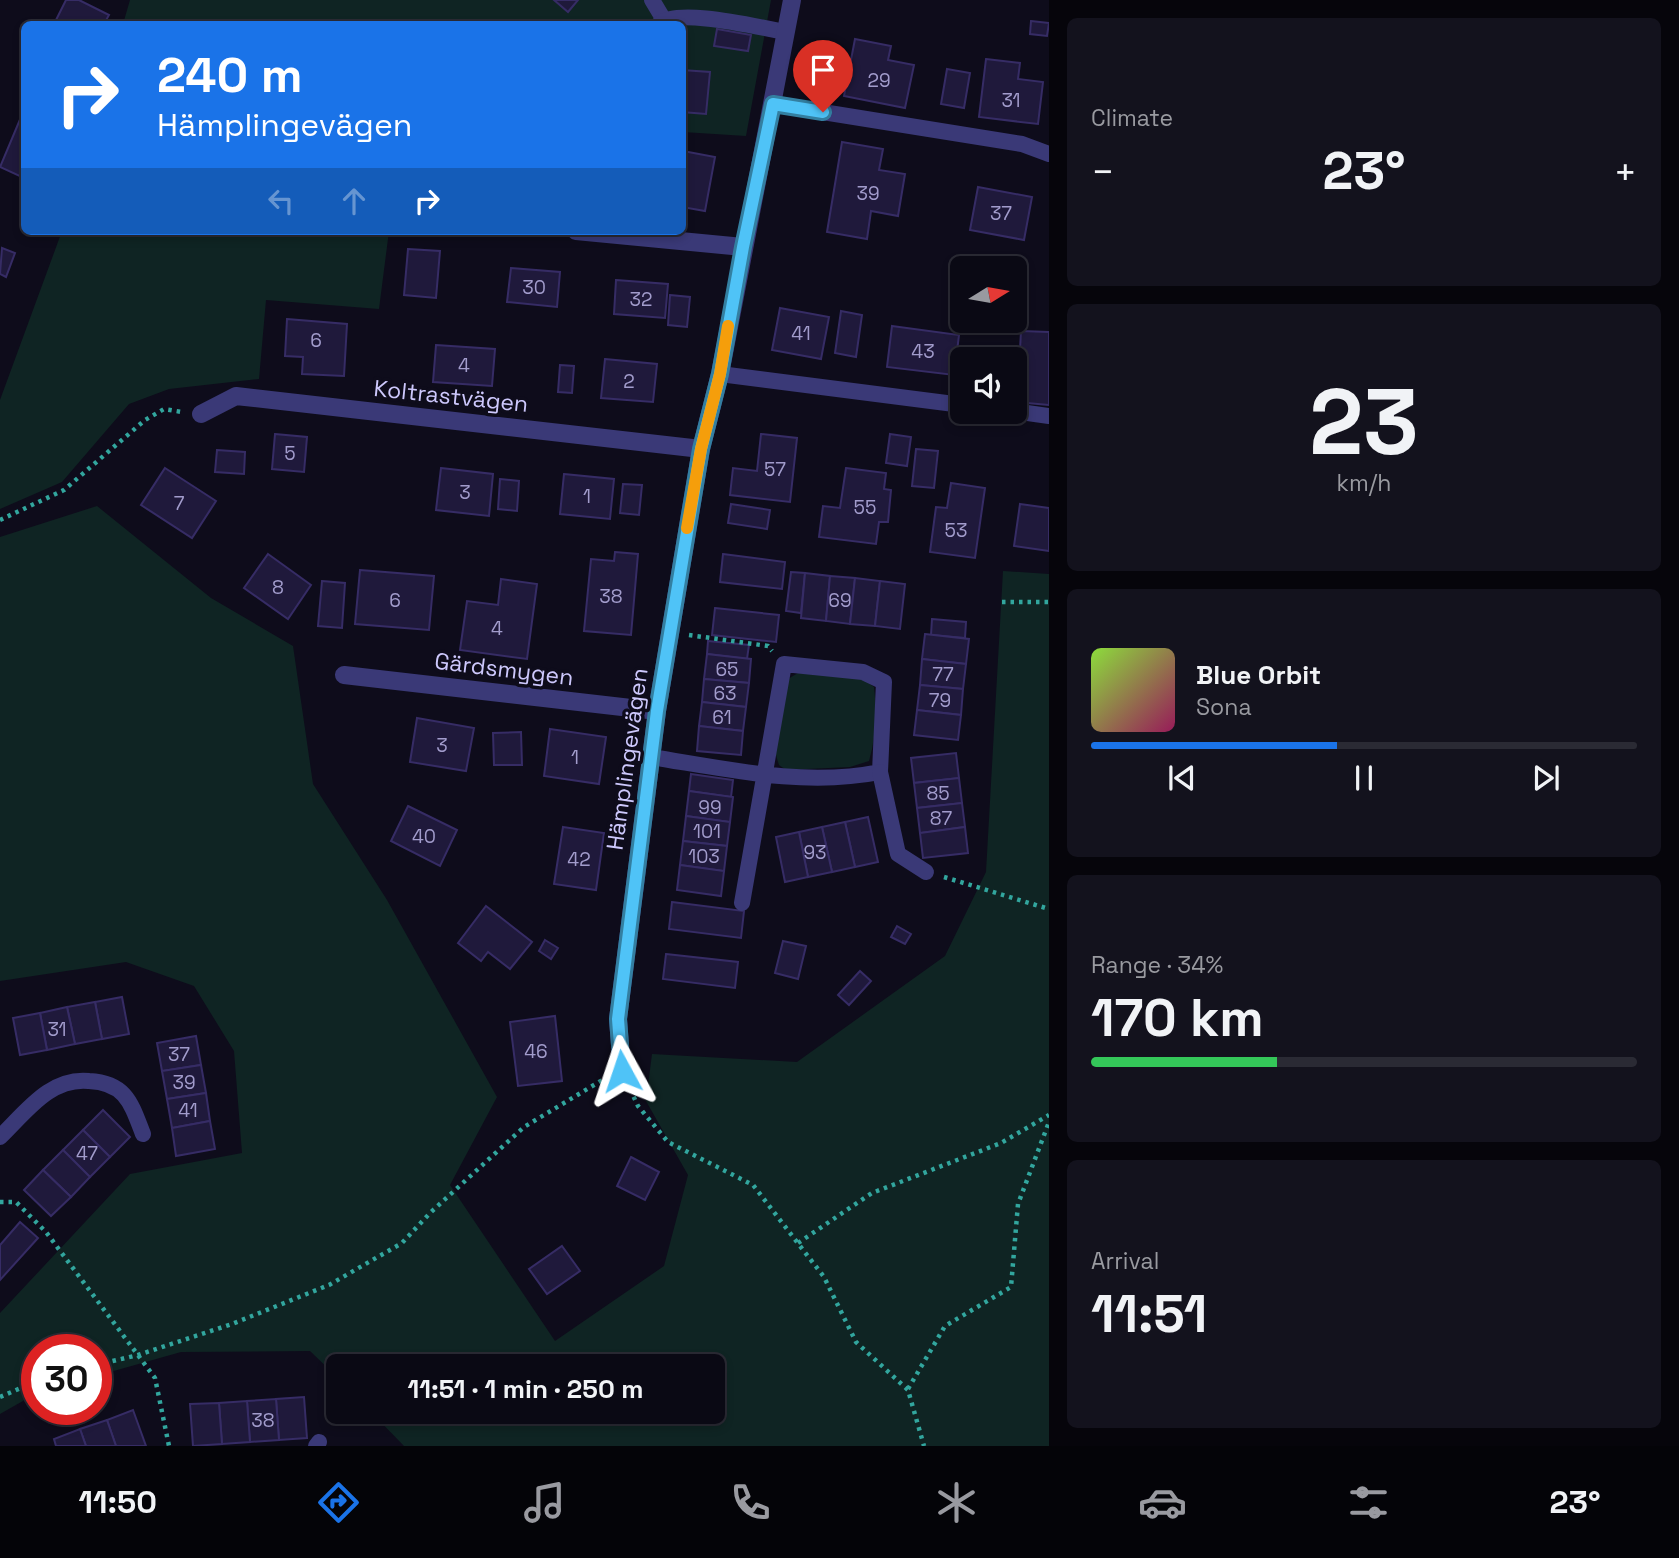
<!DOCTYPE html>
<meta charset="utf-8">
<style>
body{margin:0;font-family:"Space Grotesk",sans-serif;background:#13121d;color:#f1f3f6;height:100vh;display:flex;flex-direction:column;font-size:26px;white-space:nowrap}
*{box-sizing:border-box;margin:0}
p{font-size:23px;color:#999aa0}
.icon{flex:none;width:38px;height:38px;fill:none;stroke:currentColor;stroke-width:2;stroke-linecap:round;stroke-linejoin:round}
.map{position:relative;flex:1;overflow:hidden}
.panel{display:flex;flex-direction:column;gap:18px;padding:18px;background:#06050b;width:630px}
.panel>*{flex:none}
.banner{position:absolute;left:21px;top:21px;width:665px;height:214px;border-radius:10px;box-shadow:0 4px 10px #0003,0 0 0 2px #2a2a34;background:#1a73e8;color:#fff;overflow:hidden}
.needle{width:46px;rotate:79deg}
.tools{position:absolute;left:950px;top:256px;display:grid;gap:14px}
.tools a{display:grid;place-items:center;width:77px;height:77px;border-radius:10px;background:#0a0914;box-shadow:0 4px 10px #0003,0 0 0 2px #2a2a34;font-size:35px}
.speed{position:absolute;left:21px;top:1334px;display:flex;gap:14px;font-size:35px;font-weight:700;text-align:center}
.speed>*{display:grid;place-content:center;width:91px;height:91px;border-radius:50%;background:#0a0914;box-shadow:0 4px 10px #0003,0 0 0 2px #2a2a34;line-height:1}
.speed .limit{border:10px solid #d22;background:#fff;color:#111}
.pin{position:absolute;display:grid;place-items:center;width:60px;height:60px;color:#fff;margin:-72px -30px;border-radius:50% 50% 50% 0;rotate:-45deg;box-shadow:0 0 7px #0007}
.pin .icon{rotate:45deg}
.me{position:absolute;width:77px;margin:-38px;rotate:355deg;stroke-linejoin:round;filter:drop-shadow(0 0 5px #0008)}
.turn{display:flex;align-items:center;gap:24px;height:147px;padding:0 21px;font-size:32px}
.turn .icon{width:91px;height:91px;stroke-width:2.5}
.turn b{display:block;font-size:49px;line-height:60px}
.lanes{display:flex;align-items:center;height:66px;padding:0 21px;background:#0003;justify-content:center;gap:35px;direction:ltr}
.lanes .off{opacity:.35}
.big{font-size:52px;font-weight:600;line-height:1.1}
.panel .widget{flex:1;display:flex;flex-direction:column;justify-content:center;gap:10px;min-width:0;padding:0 24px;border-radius:10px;background:#13121d}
.panel .dial{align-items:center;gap:0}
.dial b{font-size:91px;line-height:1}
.song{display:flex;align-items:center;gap:21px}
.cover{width:84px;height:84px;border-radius:10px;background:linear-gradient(135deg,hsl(90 70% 55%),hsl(330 70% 35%))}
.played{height:7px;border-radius:4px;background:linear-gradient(90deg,#1a73e8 45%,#2a2a34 45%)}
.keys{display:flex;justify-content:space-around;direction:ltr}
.heat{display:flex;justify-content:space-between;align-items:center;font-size:38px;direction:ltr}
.charge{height:10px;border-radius:5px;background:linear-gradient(90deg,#34c759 34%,#2a2a34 0)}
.trip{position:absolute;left:326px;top:1354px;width:399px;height:70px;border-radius:10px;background:#0a0914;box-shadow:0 4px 10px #0003,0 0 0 2px #2a2a34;font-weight:600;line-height:70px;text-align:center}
.dock{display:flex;height:112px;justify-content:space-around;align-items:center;background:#040408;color:#999aa0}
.dock .icon{width:49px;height:49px}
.dock .selected{color:#1a73e8}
.dock b{font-size:32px;color:#f1f3f6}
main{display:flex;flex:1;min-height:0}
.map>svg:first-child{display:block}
.green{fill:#0f2423}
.building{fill:#1f193b;stroke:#362c65;stroke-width:2}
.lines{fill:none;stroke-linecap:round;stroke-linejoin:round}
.path{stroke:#32a69e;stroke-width:4.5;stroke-dasharray:3.5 5;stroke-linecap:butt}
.service{stroke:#3a3977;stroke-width:16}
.minor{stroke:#3a3977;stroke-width:18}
.route-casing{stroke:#337fa1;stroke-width:18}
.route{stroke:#4fc3f7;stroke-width:12}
.slow{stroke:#f59e0b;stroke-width:12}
.labels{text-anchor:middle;stroke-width:7;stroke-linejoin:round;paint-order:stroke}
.number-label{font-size:19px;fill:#a29ccc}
.street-label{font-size:23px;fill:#cdc8fc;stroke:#0e0c1b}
</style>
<main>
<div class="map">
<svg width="1049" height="1446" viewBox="0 0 1049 1446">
<rect width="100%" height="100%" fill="#0e0c1b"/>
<g class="green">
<path d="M130,0h641l-25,136 -63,-4 -1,-108h-559z"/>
<path d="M62,231h327l-10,78 -113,-9 -7,79 -90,10 -40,15 -67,78 -62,27v-109z"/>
<path d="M97,506l114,92 82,48 20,138 74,116 110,197 -47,88 105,156 109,-75 24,-91 -42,-74 6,-47 145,8 148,-106 41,-84 17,-301 46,3v872h-645l-33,-34h341v-45h-374v11l-28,-27 -129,1 -85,24v-27h-59v44l-37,21v-101l130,-139 112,-21 -8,-102 -40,-65 -68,-24 -126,19v-444z"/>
<path d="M798,673l61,3 15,11c3,26 2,50 -5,74l-19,6 -64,3 -7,-5 -4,-13 13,-73z"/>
</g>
<g class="building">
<path d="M66,0h13l30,15 -5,9h-50z"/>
<path d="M554,0h24l-10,12z"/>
<path d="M1031,21l18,2 -2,13 -17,-2z"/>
<path d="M717,29l34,6 -3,16 -34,-5z"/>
<path d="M855,39l36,7 -3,14 26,5 -9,43 -61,-12z"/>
<path d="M823,48l20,3 -6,34 -19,-3z"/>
<path d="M986,59l34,4 -2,16 25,3 -5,42 -59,-7z"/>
<path d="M947,69l23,4 -6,35 -23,-4z"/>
<path d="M682,70l28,2 -4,42 -24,-2z"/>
<path d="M24,110v68l-24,-11z"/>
<path d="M842,142l41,7 -4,21 26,4 -7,42 -27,-5 -4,28 -40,-7z"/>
<path d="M683,151l32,6 -10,54 -23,-4z"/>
<path d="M978,187l54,10 -8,43 -54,-10z"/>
<path d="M402,231h35l-1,5 -34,-2z"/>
<path d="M2,248l13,5 -9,24 -6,-3z"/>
<path d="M408,249l32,2 -4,47 -32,-3z"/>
<path d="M511,268l49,4 -3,35 -50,-5z"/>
<path d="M616,280l52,4 -3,34 -51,-4z"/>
<path d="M670,295l20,2 -3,30 -19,-2z"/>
<path d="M780,308l49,9 -8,42 -49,-9z"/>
<path d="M841,311l21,4 -6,42 -21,-4z"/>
<path d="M287,319l60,5 -3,52 -42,-2 1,-17 -18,-1z"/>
<path d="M892,326l67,9 -5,40 -67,-8z"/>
<path d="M1021,331l28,1v73l-34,-3v-43h-7l1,-10 11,1z"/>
<path d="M436,345l59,4 -3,37 -59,-4z"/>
<path d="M605,359l52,5 -4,38 -52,-4z"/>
<path d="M560,365l14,1 -2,27 -14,-1z"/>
<path d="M275,434l32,3 -3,35 -32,-3z"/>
<path d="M761,434l36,4 -7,64 -60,-7 3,-27 24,3z"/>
<path d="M890,434l21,3 -4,29 -21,-3z"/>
<path d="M916,449l22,2 -4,37 -22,-2z"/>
<path d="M217,450l28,2 -1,22 -29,-2z"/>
<path d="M165,468l51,33 -24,37 -51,-33z"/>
<path d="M441,468l52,6 -4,42 -53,-6z"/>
<path d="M846,468l40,5 -2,16 7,1 -3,32h-9l-3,22 -57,-7 4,-31 17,2z"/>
<path d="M564,474l50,5 -4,40 -50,-5z"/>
<path d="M500,479l19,2 -2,30 -19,-2z"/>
<path d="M951,483l34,5 -10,70 -45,-6 6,-45 11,1z"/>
<path d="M623,484l19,1 -3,30 -19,-2z"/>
<path d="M731,504l39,6 -3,19 -39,-6z"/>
<path d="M1020,504l29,4v43l-35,-5z"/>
<path d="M615,552l23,2 -7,81 -47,-4 7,-72 23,2z"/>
<path d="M268,554l43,31 -23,34 -44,-31z"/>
<path d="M723,554l62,8 -3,27 -62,-7z"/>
<path d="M360,570l74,6 -5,54 -74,-6z"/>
<path d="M791,572l14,1 -4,40 -15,-2z"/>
<path d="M805,573l25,3 -4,45 -25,-3z"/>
<path d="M830,576l25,2 -5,46 -24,-3z"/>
<path d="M855,578l25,3 -5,45 -25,-2z"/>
<path d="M501,579l36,5 -10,75 -67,-9 7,-49 31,4z"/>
<path d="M322,581l23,2 -3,45 -24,-2z"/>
<path d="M880,581l25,3 -5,45 -25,-3z"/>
<path d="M715,608l64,7 -3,27 -64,-7z"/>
<path d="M932,619l34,3 -1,16 -34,-3z"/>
<path d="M925,634l44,5 -3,25 -44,-5z"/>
<path d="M708,641l41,4 -2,14 -40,-5z"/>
<path d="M707,654l44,5 -2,24 -45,-4z"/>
<path d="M922,659l44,5 -3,25 -43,-4z"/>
<path d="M704,679l45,4 -3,24 -44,-5z"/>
<path d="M920,685l43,4 -2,26 -44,-5z"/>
<path d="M702,702l44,5 -3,24 -44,-5z"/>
<path d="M917,710l44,5 -3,25 -44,-5z"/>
<path d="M417,718l57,10 -8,43 -56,-9z"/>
<path d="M699,726l44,5 -2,24 -44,-4z"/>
<path d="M550,729l56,8 -7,47 -55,-8z"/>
<path d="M521,732l1,33h-28l-1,-32z"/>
<path d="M956,753l3,25 -45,5 -3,-25z"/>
<path d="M691,774l42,6 -2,17 -42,-6z"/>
<path d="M959,778l3,25 -45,5 -3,-25z"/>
<path d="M689,791l44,6 -3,25 -44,-6z"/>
<path d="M962,803l3,24 -45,6 -3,-25z"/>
<path d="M408,806l49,24 -17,36 -49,-25z"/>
<path d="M686,816l44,6 -3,24 -44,-5z"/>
<path d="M868,817l10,45 -23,5 -10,-45z"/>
<path d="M845,822l10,45 -23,5 -10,-45z"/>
<path d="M563,827l41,6 -8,57 -42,-6z"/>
<path d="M822,827l10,45 -24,5 -9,-45z"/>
<path d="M965,827l3,26 -45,5 -3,-25z"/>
<path d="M799,832l9,45 -23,5 -9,-45z"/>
<path d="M683,841l44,5 -3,25 -44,-6z"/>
<path d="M680,865l44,6 -3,25 -44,-6z"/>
<path d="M672,902l72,9 -3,27 -72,-9z"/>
<path d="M486,906l46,36 -22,27 -22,-17 -7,9 -23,-18z"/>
<path d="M897,926l14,8 -6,10 -14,-7z"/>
<path d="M545,940l13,8 -7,11 -12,-8z"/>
<path d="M783,941l23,5 -8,33 -23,-6z"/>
<path d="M666,954l72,8 -3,26 -72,-9z"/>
<path d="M860,971l11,10 -22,24 -11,-10z"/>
<path d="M122,997l7,37 -27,5 -7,-37z"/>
<path d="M95,1002l7,37 -27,5 -8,-37z"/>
<path d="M67,1007l8,37 -28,6 -7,-37z"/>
<path d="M40,1013l7,37 -27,5 -7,-37z"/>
<path d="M555,1016l7,65 -44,5 -8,-64z"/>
<path d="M196,1036l5,29 -39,6 -5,-28z"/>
<path d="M201,1065l5,28 -39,6 -5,-28z"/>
<path d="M206,1093l4,28 -38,7 -5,-29z"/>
<path d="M103,1110l27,27 -20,20 -27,-27z"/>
<path d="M210,1121l5,28 -39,7 -4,-28z"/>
<path d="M83,1130l27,27 -20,20 -27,-27z"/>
<path d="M63,1150l27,27 -19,20 -28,-27z"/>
<path d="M631,1157l28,15 -14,28 -28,-14z"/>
<path d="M43,1170l28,27 -20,19 -27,-26z"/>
<path d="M20,1222l18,16 -38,42v-35z"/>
<path d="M562,1246l18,25 -33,23 -18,-25z"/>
<path d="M304,1397l3,41 -28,2 -3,-41z"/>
<path d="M276,1399l3,41 -29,2 -3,-41z"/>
<path d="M247,1401l3,41 -28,2 -3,-41z"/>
<path d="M219,1403l3,41 -29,2 -3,-42z"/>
<path d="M133,1410l13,36h-30l-9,-26z"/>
<path d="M107,1420l9,26h-30l-6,-17z"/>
<path d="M80,1429l6,17h-30l-2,-7z"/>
</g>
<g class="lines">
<g class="path">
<path d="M0,520l64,-30 81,-70 19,-11 18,3"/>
<path d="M1002,602h47"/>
<path d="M689,635l79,11 4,5"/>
<path d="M944,877l105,32"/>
<path d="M630,1089l8,17 30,36 85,43 71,92 32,65 52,48 16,56"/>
<path d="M0,1202h16l30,30 109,146 14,68"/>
<path d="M798,1243l74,-50 129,-50 48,-28"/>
<path d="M96,1365l42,-10 94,-31 97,-39 73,-42 28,-30 94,-86 80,-48"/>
<path d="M908,1389l37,-63 66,-39 7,-83 31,-82"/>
<path d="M0,1397l37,-16"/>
</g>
<g class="service">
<path d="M652,0l12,20"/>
<path d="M659,24c18,-17 102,4 127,8"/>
<path d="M773,104l249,40 27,10"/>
<path d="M720,374l242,31"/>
<path d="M1013,411l36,5"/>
<path d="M651,757c76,12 153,30 229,15l4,-90 -21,-10 -79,-8 -42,239"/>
<path d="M880,772l18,82 28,18"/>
<path d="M0,1137c26,-25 50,-60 89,-56 37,2 42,22 54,53"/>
<path d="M316,1446l3,-4"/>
</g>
<g class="minor">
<path d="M576,231l167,16"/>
<path d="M201,414l35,-18 465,53"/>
<path d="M344,675l313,36"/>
<path d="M622,1071l-4,-52 39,-308 44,-262 19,-75 72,-374"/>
</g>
</g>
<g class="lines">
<g class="route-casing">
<path id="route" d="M622,1071l-4,-52 39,-308 44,-262 19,-75 23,-127 30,-143 50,8"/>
</g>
<use href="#route" class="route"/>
<path class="slow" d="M687,528l14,-79 19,-75 8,-48"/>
</g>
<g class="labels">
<g class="number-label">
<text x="879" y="87">29</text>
<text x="1011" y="107">31</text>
<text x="868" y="200">39</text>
<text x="1001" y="220">37</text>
<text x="534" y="294">30</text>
<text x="641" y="306">32</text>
<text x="801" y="340">41</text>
<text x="316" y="347">6</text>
<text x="923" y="358">43</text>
<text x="464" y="372">4</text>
<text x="629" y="388">2</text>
<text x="290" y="460">5</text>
<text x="775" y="476">57</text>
<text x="465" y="499">3</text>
<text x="587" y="503">1</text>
<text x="179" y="510">7</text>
<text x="865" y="514">55</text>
<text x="956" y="537">53</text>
<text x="278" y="594">8</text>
<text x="611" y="603">38</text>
<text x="395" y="607">6</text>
<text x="840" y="607">69</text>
<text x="497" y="635">4</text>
<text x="727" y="676">65</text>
<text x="943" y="681">77</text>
<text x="725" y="700">63</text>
<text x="940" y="707">79</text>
<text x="722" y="724">61</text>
<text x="442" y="752">3</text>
<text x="575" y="764">1</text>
<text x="938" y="800">85</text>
<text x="710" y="814">99</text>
<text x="941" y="825">87</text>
<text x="707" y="838">101</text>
<text x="424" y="843">40</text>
<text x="815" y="859">93</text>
<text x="704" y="863">103</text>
<text x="579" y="866">42</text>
<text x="57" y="1036">31</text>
<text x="536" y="1058">46</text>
<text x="179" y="1061">37</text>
<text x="184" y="1089">39</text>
<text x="188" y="1117">41</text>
<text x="87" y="1160">47</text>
<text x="263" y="1427">38</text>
</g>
<g class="street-label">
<text transform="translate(451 396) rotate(6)" y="8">Koltrastvägen</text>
<text transform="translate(504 669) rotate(7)" y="8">Gärdsmygen</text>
<text transform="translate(627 759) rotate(-82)" y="8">Hämplingevägen</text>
</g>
</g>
</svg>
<div class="tools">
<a><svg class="needle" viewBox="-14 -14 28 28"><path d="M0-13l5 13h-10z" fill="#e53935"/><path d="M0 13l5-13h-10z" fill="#999aa0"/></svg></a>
<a><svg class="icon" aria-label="sound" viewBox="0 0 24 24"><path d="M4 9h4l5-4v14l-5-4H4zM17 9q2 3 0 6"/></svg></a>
</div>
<div class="speed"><div class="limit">30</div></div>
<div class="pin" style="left:823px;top:112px;background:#d93025"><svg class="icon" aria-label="arrive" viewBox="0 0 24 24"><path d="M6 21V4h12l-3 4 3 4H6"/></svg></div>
<svg class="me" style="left:622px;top:1071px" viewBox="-20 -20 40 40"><path d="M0-17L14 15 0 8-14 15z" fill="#4fc3f7" stroke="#fff" stroke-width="4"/></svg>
<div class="trip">11:51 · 1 min · 250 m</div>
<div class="banner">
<div class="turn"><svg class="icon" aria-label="right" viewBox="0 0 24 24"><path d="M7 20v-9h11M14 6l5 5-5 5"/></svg><div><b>240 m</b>Hämplingevägen</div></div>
<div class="lanes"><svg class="icon off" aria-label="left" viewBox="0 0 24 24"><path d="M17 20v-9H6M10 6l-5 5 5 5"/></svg><svg class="icon off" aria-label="ahead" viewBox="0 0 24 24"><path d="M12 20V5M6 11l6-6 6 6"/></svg><svg class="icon" aria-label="right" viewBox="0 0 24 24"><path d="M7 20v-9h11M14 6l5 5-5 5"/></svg></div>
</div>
</div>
<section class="panel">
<div class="widget"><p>Climate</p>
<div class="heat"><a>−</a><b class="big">23°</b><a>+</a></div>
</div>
<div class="widget dial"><b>23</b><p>km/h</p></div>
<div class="widget">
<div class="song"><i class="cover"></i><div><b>Blue Orbit</b><p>Sona</p></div></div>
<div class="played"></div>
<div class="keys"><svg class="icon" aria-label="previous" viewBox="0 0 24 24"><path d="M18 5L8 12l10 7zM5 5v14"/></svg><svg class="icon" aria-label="pause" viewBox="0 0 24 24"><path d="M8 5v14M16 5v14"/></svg><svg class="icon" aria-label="next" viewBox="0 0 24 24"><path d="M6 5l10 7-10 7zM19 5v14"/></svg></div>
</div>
<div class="widget"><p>Range · 34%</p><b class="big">170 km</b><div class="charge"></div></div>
<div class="widget"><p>Arrival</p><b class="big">11:51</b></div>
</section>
</main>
<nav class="dock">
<b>11:50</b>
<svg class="icon selected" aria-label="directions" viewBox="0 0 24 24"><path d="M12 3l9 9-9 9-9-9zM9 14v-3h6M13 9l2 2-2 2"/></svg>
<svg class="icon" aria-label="music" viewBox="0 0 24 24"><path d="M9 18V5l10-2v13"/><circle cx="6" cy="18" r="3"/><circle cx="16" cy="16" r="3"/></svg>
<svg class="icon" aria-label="phone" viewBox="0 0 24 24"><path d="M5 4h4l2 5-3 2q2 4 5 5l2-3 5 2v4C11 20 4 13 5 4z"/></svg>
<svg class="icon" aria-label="climate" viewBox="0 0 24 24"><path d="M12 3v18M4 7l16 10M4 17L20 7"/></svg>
<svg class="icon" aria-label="car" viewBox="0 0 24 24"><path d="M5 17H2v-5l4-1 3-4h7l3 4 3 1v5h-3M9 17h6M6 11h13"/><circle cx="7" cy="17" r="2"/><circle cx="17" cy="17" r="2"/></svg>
<svg class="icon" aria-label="filters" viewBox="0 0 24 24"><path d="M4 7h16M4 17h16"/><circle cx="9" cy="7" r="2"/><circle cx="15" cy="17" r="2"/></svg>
<b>23°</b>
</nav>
